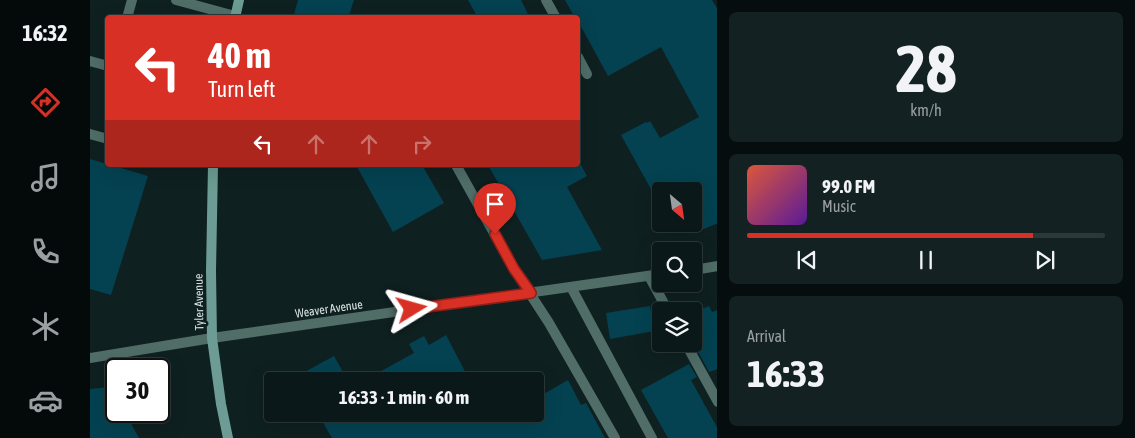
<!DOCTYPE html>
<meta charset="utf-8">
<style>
body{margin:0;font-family:"Asap Condensed",sans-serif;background:#142122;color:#f1f3f6;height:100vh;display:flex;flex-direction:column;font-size:19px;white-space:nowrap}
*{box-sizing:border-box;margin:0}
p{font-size:16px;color:#9aa0a2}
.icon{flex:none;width:28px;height:28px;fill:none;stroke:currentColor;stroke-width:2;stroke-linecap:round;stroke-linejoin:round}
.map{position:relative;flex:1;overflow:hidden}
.details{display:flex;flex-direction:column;gap:12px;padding:12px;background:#060d0e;width:418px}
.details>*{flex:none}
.guide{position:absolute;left:15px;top:15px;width:475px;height:152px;border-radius:5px;box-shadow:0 5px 20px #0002,0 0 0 1px #2b3738;background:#d93025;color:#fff;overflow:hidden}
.needle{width:32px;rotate:151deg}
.buttons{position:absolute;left:562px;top:182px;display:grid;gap:10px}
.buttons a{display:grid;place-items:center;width:50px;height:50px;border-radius:5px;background:#0b1819;box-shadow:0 5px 20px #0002,0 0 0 1px #2b3738;font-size:25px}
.speed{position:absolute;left:15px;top:358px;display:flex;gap:10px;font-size:25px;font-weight:700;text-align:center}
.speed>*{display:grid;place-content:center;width:65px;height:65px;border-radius:50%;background:#0b1819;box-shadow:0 5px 20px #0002,0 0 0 1px #2b3738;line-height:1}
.speed .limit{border:2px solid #111;border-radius:8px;background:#fff;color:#111}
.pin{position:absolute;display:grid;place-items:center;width:42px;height:42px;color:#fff;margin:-51px -21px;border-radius:50% 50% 50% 0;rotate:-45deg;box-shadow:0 0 5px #0007}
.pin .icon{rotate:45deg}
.me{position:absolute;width:55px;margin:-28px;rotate:82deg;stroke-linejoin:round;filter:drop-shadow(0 0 4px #0008)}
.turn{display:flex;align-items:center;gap:18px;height:105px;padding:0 20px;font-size:22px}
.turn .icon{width:65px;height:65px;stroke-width:2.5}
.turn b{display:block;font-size:35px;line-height:42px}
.lanes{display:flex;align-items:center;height:48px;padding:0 20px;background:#0003;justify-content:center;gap:25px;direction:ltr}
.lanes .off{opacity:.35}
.big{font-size:38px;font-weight:700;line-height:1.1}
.details .tile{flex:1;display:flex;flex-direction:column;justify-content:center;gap:8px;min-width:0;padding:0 18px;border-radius:8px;background:#142122}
.details .dial{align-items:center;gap:0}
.dial b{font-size:65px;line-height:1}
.song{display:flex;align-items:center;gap:15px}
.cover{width:60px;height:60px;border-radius:8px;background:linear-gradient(135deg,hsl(10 70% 55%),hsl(270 70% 35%))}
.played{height:5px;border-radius:2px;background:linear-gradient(90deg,#d93025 80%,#2b3738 80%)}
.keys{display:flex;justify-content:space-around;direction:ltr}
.trip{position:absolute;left:174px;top:372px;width:280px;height:50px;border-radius:5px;background:#0b1819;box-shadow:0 5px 20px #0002,0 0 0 1px #2b3738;font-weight:700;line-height:50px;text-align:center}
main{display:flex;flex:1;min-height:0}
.dock{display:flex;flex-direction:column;width:90px;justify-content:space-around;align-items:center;background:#040a0a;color:#9aa0a2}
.dock .icon{width:35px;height:35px}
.dock .on{color:#d93025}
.dock b{font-size:22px;color:#f1f3f6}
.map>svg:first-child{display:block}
.building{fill:#044251}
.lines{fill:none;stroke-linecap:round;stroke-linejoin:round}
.service{stroke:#506d68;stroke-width:10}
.minor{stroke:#506d68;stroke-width:10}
.secondary{stroke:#6c9c93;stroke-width:10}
.route-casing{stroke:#8d1f18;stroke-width:12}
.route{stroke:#d93025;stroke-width:9}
.labels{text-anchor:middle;stroke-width:5;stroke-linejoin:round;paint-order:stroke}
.street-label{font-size:12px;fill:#d5e0e0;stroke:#0f2021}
</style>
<main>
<nav class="dock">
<b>16:32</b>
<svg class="icon on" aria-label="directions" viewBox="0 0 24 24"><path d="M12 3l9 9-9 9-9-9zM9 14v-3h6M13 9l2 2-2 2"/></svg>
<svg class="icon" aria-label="music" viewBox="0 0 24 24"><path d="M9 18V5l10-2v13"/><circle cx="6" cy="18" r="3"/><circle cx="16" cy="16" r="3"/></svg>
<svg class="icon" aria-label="phone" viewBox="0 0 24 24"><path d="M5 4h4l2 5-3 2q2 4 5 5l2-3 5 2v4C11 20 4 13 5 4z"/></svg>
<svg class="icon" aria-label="climate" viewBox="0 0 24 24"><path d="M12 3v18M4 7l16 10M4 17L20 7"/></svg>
<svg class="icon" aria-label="car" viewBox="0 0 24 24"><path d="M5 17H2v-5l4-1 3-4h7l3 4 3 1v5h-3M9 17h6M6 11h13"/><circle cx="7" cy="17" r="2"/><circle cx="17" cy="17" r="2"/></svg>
</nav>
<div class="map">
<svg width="628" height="438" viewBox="0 0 628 438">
<rect width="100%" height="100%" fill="#0f2021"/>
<g class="building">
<path d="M208,0h56l-6,18h-55z"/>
<path d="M378,0h53l9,18h-52z"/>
<path d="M475,0h147l6,10v213l-24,10v-42h-42l-31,-56 25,-13 1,1 3,-2 10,17 39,-21 -38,-70 -53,29 -30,-55v-3h-3z"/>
<path d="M0,159l58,17 -37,119 -21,-6z"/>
<path d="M266,165h66l22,38 -51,29z"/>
<path d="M398,165h93l6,11 -20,11 35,63 -60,10z"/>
<path d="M560,306l4,25 -44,8 -4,-26z"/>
<path d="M619,306l3,6 6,-2v59l-9,3 -15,-28v-32z"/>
<path d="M356,335l24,46h-107l51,-28 -5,-9 15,-8 5,9z"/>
<path d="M244,356l14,25h-60z"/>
<path d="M599,364l8,13 -6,3 27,49v9h-50l-27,-48z"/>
<path d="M478,380l13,25 5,-2 19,35h-273l-14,-24h217v-15z"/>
<path d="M21,387l5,10v14h8l15,27h-49v-49z"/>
</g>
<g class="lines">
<g class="service">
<path d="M86,0l59,16"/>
<path d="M456,0l10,18"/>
<path d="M37,18l5,-18"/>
<path d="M488,57l9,17"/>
<path d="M0,61l18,5"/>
<path d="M0,134l18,5"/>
<path d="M366,165l58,104 35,54 66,115"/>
<path d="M559,276l19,35"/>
<path d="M481,287l81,151"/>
<path d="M596,344l32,58"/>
</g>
<g class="minor">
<path d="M604,270l24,-4"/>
<path d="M0,358l122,-20 449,-64"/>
</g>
<g class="secondary">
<path d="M145,18l4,-18"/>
<path d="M123,165l-2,106 1,67 9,66 7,34"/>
</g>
</g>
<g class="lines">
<g class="route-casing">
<path id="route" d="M322,309l119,-16 -17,-24 -19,-35"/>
</g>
<use href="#route" class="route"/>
</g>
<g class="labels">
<g class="street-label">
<text transform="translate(109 302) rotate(-91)" y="4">Tyler Avenue</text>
<text transform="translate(239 309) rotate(-8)" y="4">Weaver Avenue</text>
</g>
</g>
</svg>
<div class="buttons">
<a><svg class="needle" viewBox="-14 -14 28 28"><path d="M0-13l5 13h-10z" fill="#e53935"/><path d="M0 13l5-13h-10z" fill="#9aa0a2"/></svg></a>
<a><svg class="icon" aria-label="search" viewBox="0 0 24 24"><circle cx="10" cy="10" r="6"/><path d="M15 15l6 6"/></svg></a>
<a><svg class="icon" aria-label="layers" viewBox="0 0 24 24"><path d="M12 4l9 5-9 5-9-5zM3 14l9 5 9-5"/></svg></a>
</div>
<div class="speed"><div class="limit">30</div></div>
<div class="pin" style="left:405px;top:234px;background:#d93025"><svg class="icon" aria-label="arrive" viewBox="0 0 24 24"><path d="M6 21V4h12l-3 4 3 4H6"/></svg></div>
<svg class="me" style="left:322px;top:309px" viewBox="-20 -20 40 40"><path d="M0-17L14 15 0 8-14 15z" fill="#d93025" stroke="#fff" stroke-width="4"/></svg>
<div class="trip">16:33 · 1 min · 60 m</div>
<div class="guide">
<div class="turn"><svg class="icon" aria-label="left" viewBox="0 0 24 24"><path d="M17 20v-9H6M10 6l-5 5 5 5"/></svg><div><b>40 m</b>Turn left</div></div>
<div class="lanes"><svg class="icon" aria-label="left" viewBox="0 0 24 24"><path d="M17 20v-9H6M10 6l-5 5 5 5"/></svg><svg class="icon off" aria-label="ahead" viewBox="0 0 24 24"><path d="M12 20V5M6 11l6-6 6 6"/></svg><svg class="icon off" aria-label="ahead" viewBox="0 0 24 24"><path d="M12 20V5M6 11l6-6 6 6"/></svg><svg class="icon off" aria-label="right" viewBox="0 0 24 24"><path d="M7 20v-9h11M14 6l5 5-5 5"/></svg></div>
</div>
</div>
<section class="details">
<div class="tile dial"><b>28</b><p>km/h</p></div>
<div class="tile">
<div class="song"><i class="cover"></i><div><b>99.0 FM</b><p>Music</p></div></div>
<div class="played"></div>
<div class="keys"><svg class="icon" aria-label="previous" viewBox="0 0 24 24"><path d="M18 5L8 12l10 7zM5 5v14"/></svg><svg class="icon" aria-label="pause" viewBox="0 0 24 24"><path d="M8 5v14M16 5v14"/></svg><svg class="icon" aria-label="next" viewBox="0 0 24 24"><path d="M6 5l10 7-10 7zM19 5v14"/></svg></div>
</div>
<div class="tile"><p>Arrival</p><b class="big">16:33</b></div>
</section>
</main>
